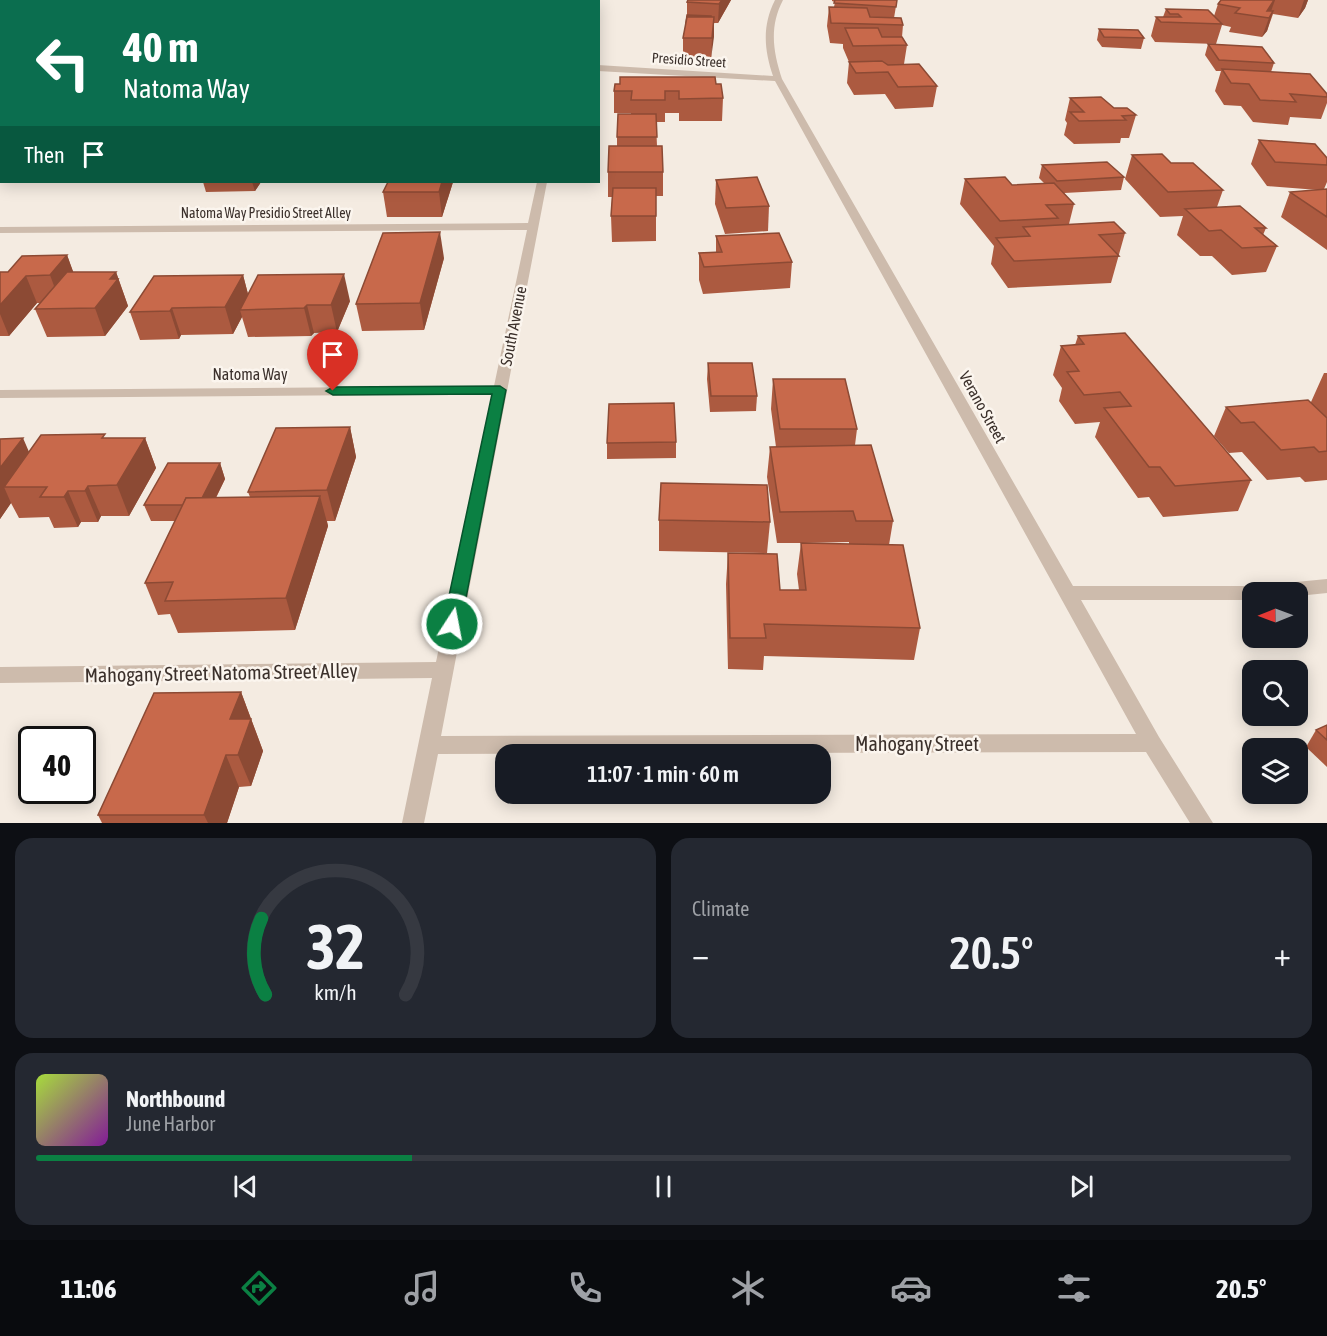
<!DOCTYPE html>
<meta charset="utf-8">
<style>
body{margin:0;font-family:"Asap Condensed",sans-serif;background:#242831;color:#f1f3f6;height:100vh;display:flex;flex-direction:column;font-size:22px;white-space:nowrap}
*{box-sizing:border-box;margin:0}
p{font-size:20px;color:#9ea1a6}
.icon{flex:none;width:33px;height:33px;fill:none;stroke:currentColor;stroke-width:2;stroke-linecap:round;stroke-linejoin:round}
.map{position:relative;height:823px;overflow:hidden}
.drawer{display:flex;flex-direction:column;gap:15px;padding:15px;background:#0d0f14;flex:1}
.drawer>*{flex:none}
.hud{position:absolute;left:0px;top:0px;width:600px;height:183px;box-shadow:0 3px 15px #0003;background:#0b6e4f;color:#fff;overflow:hidden}
.needle{width:39px;rotate:269deg}
.fabs{position:absolute;left:1242px;top:582px;display:grid;gap:12px}
.fabs a{display:grid;place-items:center;width:66px;height:66px;border-radius:12px;background:#171b24;box-shadow:0 3px 15px #0003;font-size:30px}
.speed{position:absolute;left:18px;top:726px;display:flex;gap:12px;font-size:30px;font-weight:700;text-align:center}
.speed>*{display:grid;place-content:center;width:78px;height:78px;border-radius:50%;background:#171b24;box-shadow:0 3px 15px #0003;line-height:1}
.speed .limit{border:3px solid #111;border-radius:9px;background:#fff;color:#111}
.pin{position:absolute;display:grid;place-items:center;width:51px;height:51px;color:#fff;margin:-62px -26px;border-radius:50% 50% 50% 0;rotate:-45deg;box-shadow:0 0 6px #0007}
.pin .icon{rotate:45deg}
.me{position:absolute;width:66px;margin:-33px;rotate:11deg;stroke-linejoin:round;filter:drop-shadow(0 0 4px #0008)}
.turn{display:flex;align-items:center;gap:21px;height:126px;padding:0 24px;font-size:27px}
.turn .icon{width:78px;height:78px;stroke-width:2.5}
.turn b{display:block;font-size:42px;line-height:51px}
.then{display:flex;align-items:center;height:57px;padding:0 24px;background:#0003;gap:12px;font-size:22px}
.big{font-size:45px;font-weight:600;line-height:1.1}
.drawer .card{flex:1;display:flex;flex-direction:column;justify-content:center;gap:9px;min-width:0;padding:0 21px;border-radius:18px;background:#242831}
.drawer .dial{align-items:center;gap:0}
.dial svg{height:156px;overflow:visible;fill:none;stroke:#363941;stroke-width:7;stroke-linecap:round;text-anchor:middle}
.dial text{fill:#f1f3f6;stroke:none}
.song{display:flex;align-items:center;gap:18px}
.cover{width:72px;height:72px;border-radius:9px;background:linear-gradient(135deg,hsl(80 70% 55%),hsl(290 70% 35%))}
.played{height:6px;border-radius:3px;background:linear-gradient(90deg,#0b8043 30%,#363941 30%)}
.keys{display:flex;justify-content:space-around;direction:ltr}
.heat{display:flex;justify-content:space-between;align-items:center;font-size:33px;direction:ltr}
.drawer .tiles{flex:1;display:grid;gap:15px;grid-template-columns:1fr 1fr}
.card:last-child{grid-column:span 2}
.trip{position:absolute;left:495px;top:744px;width:336px;height:60px;border-radius:18px;background:#171b24;box-shadow:0 3px 15px #0003;font-weight:600;line-height:60px;text-align:center}
.tabs{display:flex;height:96px;justify-content:space-around;align-items:center;background:#090b0e;color:#9ea1a6}
.tabs .icon{width:42px;height:42px}
.tabs .on{color:#0b8043}
.tabs b{font-size:27px;color:#f1f3f6}
.map>svg:first-child{display:block}
.lines{fill:none;stroke-linecap:round;stroke-linejoin:round}
.minor{fill:#cdbbac;fill-rule:evenodd}
.wall{fill:#ac5a40;fill-rule:evenodd}
.shaded-wall{fill:#8c4a34}
.building{fill:#c8694b;stroke:#8c4a34;stroke-width:1.5}
.route{fill:#0b8043;stroke:#07532c;stroke-width:1.5}
.labels{text-anchor:middle;stroke-width:5;stroke-linejoin:round;paint-order:stroke}
.far-street-label{font-size:14px;fill:#3b302b;stroke:#fbf5ee}
.street-label{font-size:16px;fill:#3b302b;stroke:#fbf5ee}
.near-street-label{font-size:20px;fill:#3b302b;stroke:#fbf5ee}
</style>
<div class="map">
<svg width="1327" height="823" viewBox="0 0 1327 823">
<rect width="100%" height="100%" fill="#f4ebe1"/>
<g class="lines">
<g class="minor">
<path d="M575,0h8l-8,2z"/>
<path d="M775,0h8c-14,27 -10,51 -1,79l291,507h179l7,3 7,-4 61,-6v14l-29,3v-4h-46v8h-171l78,137 54,86h-23l-44,-71 -708,2 -14,69h-22l30,-145 -432,5v-16l436,-5 56,-268 -492,4v-8l494,-4 33,-156 -527,3v-6l528,-4 9,-41h10l-106,554 695,-2 -361,-653 -177,-10v-6l175,11c-9,-27 -11,-50 2,-76z"/>
<rect x="0" y="45" width="2" height="4"/>
<rect x="0" y="119" width="2" height="6"/>
</g>
</g>
<g class="wall">
<path d="M0,0h310v2h-308v23h-2z"/>
<rect x="310" y="0" width="105" height="2"/>
<rect x="428" y="0" width="54" height="2"/>
<path d="M487,0h51v2h-50z"/>
<path d="M688,0h43l-13,23h-4l-3,36 -28,-1v-20l4,-22v-14z"/>
<path d="M832,0h65l-3,18 9,7 -1,12 5,8 -3,19 33,22 -4,21 -38,2 -10,-15 -31,1 -7,-12 2,-21 -6,-14v-4l-13,-1 -3,-17 2,-19h5l1,-5 -3,-1z"/>
<path d="M1221,0h87l-3,8 -7,10 -25,-4 -6,17 -5,6 -33,-5 2,-5 -9,-2 -6,19 -61,-2 -4,-6 5,-19h7l3,-8 48,7 4,-12z"/>
<path d="M1099,29l45,9 -3,11 -39,-2 -5,-7z"/>
<path d="M1208,44l66,19 -3,9 56,22v9l-6,16 -31,-2 -2,8 -35,-3 -12,-16 -17,-1 -9,-14 6,-20h-5l-11,-16z"/>
<rect x="0" y="64" width="2" height="32"/>
<path d="M716,84l7,14 -1,23h-43v-8h-14v9h-9l1,24 6,26v24h-7v45l-44,1 -1,-26 1,-19h-4v-25l9,-26v-9l14,-23v-1h-17v-22z"/>
<path d="M1070,98l44,10 22,7 -7,23h-8l-1,5 -46,1 -10,-9 3,-12 -2,-3z"/>
<rect x="0" y="129" width="2" height="46"/>
<path d="M1259,140l68,18v24l-3,7h3v61l-46,-33 9,-25 28,-2 -51,-4 -16,-22z"/>
<path d="M1132,155l39,8 52,27 -6,17 49,21 -3,7 14,11 -11,26 -34,3 -20,-19h-12l-23,-21 6,-19 -23,1 -35,-38z"/>
<path d="M1042,165l82,12 -3,13 -57,3 10,11 -5,20 56,9 -14,50 -103,5 -17,-24 3,-18 -34,-42 5,-25 47,6 32,-2 -5,-5z"/>
<path d="M716,180l53,26 -1,25 -43,3 -10,-30z"/>
<path d="M203,182h58l-6,9 -49,1z"/>
<path d="M388,182h65l-11,35h-55l-4,-25z"/>
<path d="M716,236l76,26 -2,26 -87,6 -4,-14v-27l17,-1z"/>
<path d="M67,255l6,17h43l12,34 -23,30 -58,1 -12,-28 6,-6h-4l-28,33h-9v-64h8z"/>
<path d="M444,258l-20,72 -62,1 -6,-27z"/>
<path d="M243,275l5,19 102,7 -13,31 -23,1 -3,3 -63,1 -6,-20 -9,17 -52,1 -2,4 -39,1 -10,-28z"/>
<path d="M1078,336l173,144 -13,31 -75,6 -14,-20 -11,1 -43,-61 5,-15 -25,2 -16,-23 3,-13 -9,-13 8,-29 14,-1z"/>
<path d="M708,363l49,33 -1,15 -46,1 -3,-33z"/>
<path d="M1324,373h3v107l-22,2 -5,-5 -33,3 -25,-28 -13,1 -15,-17 12,-29 85,-5z"/>
<path d="M773,379l84,50 -2,16 38,76 -4,24 31,83 -6,32 -150,-4 -1,14 -35,-1 -2,-85 2,-31 52,37h19l-2,-16 4,-31h-24l-10,-66 3,-30h6l-5,-38zM849,542v2l-46,-1z"/>
<path d="M350,427l6,30 -21,64h-8l1,5 -33,104 -117,3 -8,-19 -12,1 -13,-32 30,-62h-24l-7,-16 76,-42 5,16 -9,19 34,-1 -2,-5z"/>
<path d="M106,438h39l11,30 -27,48h-28l-3,6h-17l-3,5 -24,1 -5,-11 -30,1 -8,-15 -11,16v-80l29,13z"/>
<path d="M676,442v16l-69,1v-16z"/>
<path d="M659,520l111,2 -3,31 -108,-2z"/>
<path d="M241,692l22,59 -12,35 -12,1 -12,36h-125l-4,-8z"/>
<path d="M1327,725v42l-21,-20 10,-17z"/>
</g>
<g class="shaded-wall">
<path d="M6,0h13v2h-15z"/>
<path d="M54,0h31v2h-53z"/>
<path d="M125,0h14l1,2h-15z"/>
<path d="M184,0h8l1,2h-8z"/>
<rect x="299" y="0" width="11" height="2"/>
<path d="M359,0h9v2h-8z"/>
<path d="M515,0h23v2h-36z"/>
<path d="M722,0h9l-13,23 1,-19z"/>
<path d="M1274,0h1l-6,17 -2,-6z"/>
<path d="M1304,0h4l-3,8 -7,10z"/>
<path d="M2,3v16l-2,-4v-11z"/>
<path d="M1273,11l-6,20 -5,6 7,-19z"/>
<path d="M714,17v20l-3,22 1,-21z"/>
<path d="M252,182h9l-6,9z"/>
<path d="M442,182h11l-11,35 -3,-25z"/>
<path d="M440,232l4,26 -20,72 -4,-27z"/>
<path d="M67,255l10,27 -17,20 -10,-27z"/>
<path d="M116,272l12,34 -23,30 -10,-28 15,-29z"/>
<path d="M344,274l6,27 -13,31 -6,-27z"/>
<path d="M243,275l7,27 -10,8 2,7 -9,17 -8,-27z"/>
<path d="M26,276l11,27 -28,33 -9,-22v-9z"/>
<path d="M307,305l7,28 -3,3 -7,-28z"/>
<path d="M172,308l9,27 -2,4 -9,-28z"/>
<path d="M350,427l6,30 -21,64 -8,-31z"/>
<path d="M23,438l13,30 -32,19 7,16 -11,16v-51z"/>
<path d="M145,438l11,30 -27,48 -12,-31z"/>
<path d="M220,463l5,16 -21,42 -6,-16z"/>
<path d="M88,486l13,30 -3,6 -13,-31z"/>
<path d="M68,491l13,31 -3,5 -14,-30z"/>
<path d="M320,496l8,30 -33,104 -9,-32z"/>
<path d="M241,692l22,59 -12,35 -13,-31 -8,-36z"/>
<path d="M226,755l13,32 -12,36h-19l-4,-8z"/>
</g>
<g class="building">
<path d="M34,0h20l-22,1z"/>
<path d="M78,0h34l-2,2h-34z"/>
<path d="M138,0h32l-2,2h-32z"/>
<path d="M201,0h41l-2,2h-41z"/>
<path d="M249,0h16l-1,2h-16z"/>
<path d="M688,0h34l-3,4 -32,-2z"/>
<path d="M835,0h62l-1,7 -62,-4z"/>
<path d="M1221,0h53l-7,11h6l-4,7 -34,-5 5,-5 -22,-4z"/>
<path d="M829,7l38,1 3,9 31,1 2,7 -72,-2z"/>
<path d="M1166,9l42,1 14,14 -61,-2 -5,-5h25l-3,-3h-8z"/>
<path d="M687,15l24,1v1h-24l-1,6z"/>
<path d="M687,17h27l-2,21h-29z"/>
<path d="M845,28h33l4,9h20l5,8 -54,1z"/>
<path d="M1099,29l39,1 6,8 -40,-1z"/>
<path d="M1208,44l54,3 12,16 -55,-3z"/>
<path d="M882,61l6,4 31,-1 18,22 -39,1 -10,-15 -32,1 -7,-11z"/>
<rect x="0" y="64" width="2" height="11"/>
<path d="M1222,69l88,5 17,20v3l-37,-3 6,8 -36,-2 -11,-16 -18,-1z"/>
<path d="M620,77h95l1,7h5l2,14 -44,1v-8h-14v9h-34l1,-9h-18l1,-7h5z"/>
<path d="M1101,97l13,11h13l9,7 -14,1 4,4 -47,1 -9,-9h14l-14,-14z"/>
<path d="M618,114h38l1,23h-40z"/>
<path d="M0,129h2v20l-2,1z"/>
<path d="M1259,140l56,4 12,14v7l-52,-3z"/>
<path d="M609,146h53l1,26h-55z"/>
<path d="M1162,154l9,9h22l30,27 -55,2 -36,-37z"/>
<path d="M1107,162l17,15 -67,4 -15,-16z"/>
<path d="M757,177l12,29 -43,2 -10,-28z"/>
<path d="M1005,177l7,8 42,-2 20,21 -28,1 12,13 -58,3 -35,-42z"/>
<path d="M388,182h54l-3,10h-56z"/>
<path d="M613,188h43v28h-45z"/>
<path d="M1327,189v28l-37,-25z"/>
<path d="M1240,206l26,22h-11l22,18 -35,2 -21,-18 -12,1 -24,-22z"/>
<path d="M1114,222l11,11 -26,2 20,21 -105,5 -18,-23 34,-2 -7,-9z"/>
<path d="M440,232l-20,71 -64,1 27,-71z"/>
<path d="M779,233l13,29 -88,5 -5,-14 23,-1 -6,-16z"/>
<path d="M67,255l-17,20 -24,1 -26,29v-33h8l14,-16z"/>
<path d="M67,272h49l-6,7h8l-23,29 -60,1z"/>
<path d="M344,274l-13,31h-24l-3,3 -64,2 18,-35z"/>
<path d="M243,275l-18,32 -53,1 -2,3 -40,1 24,-36z"/>
<path d="M1125,333l126,147 -76,6 -15,-19h-11l-45,-59 27,-2 -11,-14 -36,3 -17,-23 12,-1 -18,-25 23,-2 -6,-8z"/>
<path d="M708,363h44l5,33h-46z"/>
<path d="M773,379h72l12,50h-77z"/>
<path d="M1308,400l19,18v33l-8,1 -5,-5 -33,3 -27,-28 -13,1 -15,-16z"/>
<path d="M674,403l2,39 -69,1 2,-39z"/>
<path d="M350,427l-23,63 -79,2 28,-64z"/>
<path d="M105,434l-3,4h43l-28,47 -29,1 -3,5h-17l-4,6h-24l7,-10h-43l37,-52z"/>
<path d="M23,438l-23,30v-29z"/>
<path d="M871,445l22,76h-37l-3,-10 -73,1 -10,-65z"/>
<path d="M168,463h52l-18,35h-16l-3,7h-39z"/>
<path d="M661,483l106,2 3,37 -111,-2z"/>
<path d="M320,496l-34,102 -121,3 8,-19 -28,1 41,-85z"/>
<path d="M801,543l102,2 17,83 -156,-4 2,14h-36l-2,-85 49,1 3,36h26z"/>
<path d="M241,692l-11,27h21l-13,36h-12l-22,60h-106l56,-122z"/>
<path d="M1327,725v15l-11,-10z"/>
</g>
<path class="route" d="M500,386l6,4 -45,234 -3,4 -6,2 -6,-2 -3,-4 49,-230 -159,1 -7,-4 7,-4z"/>
<g class="labels">
<g class="far-street-label">
<text transform="translate(689 60) rotate(4)" y="5">Presidio Street</text>
<text x="266" y="218">Natoma Way Presidio Street Alley</text>
</g>
<g class="street-label">
<text transform="translate(513 326) rotate(-79)" y="6">South Avenue</text>
<text x="250" y="380">Natoma Way</text>
<text transform="translate(983 407) rotate(61)" y="6">Verano Street</text>
</g>
<g class="near-street-label">
<text transform="translate(221 673) rotate(-1)" y="7">Mahogany Street Natoma Street Alley</text>
<text x="917" y="751">Mahogany Street</text>
</g>
</g>
</svg>
<div class="fabs">
<a><svg class="needle" viewBox="-14 -14 28 28"><path d="M0-13l5 13h-10z" fill="#e53935"/><path d="M0 13l5-13h-10z" fill="#9ea1a6"/></svg></a>
<a><svg class="icon" aria-label="search" viewBox="0 0 24 24"><circle cx="10" cy="10" r="6"/><path d="M15 15l6 6"/></svg></a>
<a><svg class="icon" aria-label="layers" viewBox="0 0 24 24"><path d="M12 4l9 5-9 5-9-5zM3 14l9 5 9-5"/></svg></a>
</div>
<div class="speed"><div class="limit">40</div></div>
<div class="pin" style="left:333px;top:391px;background:#d93025"><svg class="icon" aria-label="arrive" viewBox="0 0 24 24"><path d="M6 21V4h12l-3 4 3 4H6"/></svg></div>
<svg class="me" style="left:452px;top:624px" viewBox="-20 -20 40 40"><circle r="17" fill="#0b8043" stroke="#fff" stroke-width="3"/><path d="M0-11L8 9 0 5-8 9z" fill="#fff"/></svg>
<div class="trip">11:07 · 1 min · 60 m</div>
<div class="hud">
<div class="turn"><svg class="icon" aria-label="left" viewBox="0 0 24 24"><path d="M17 20v-9H6M10 6l-5 5 5 5"/></svg><div><b>40 m</b>Natoma Way</div></div>
<div class="then">Then<svg class="icon" aria-label="arrive" viewBox="0 0 24 24"><path d="M6 21V4h12l-3 4 3 4H6"/></svg></div>
</div>
</div>
<section class="drawer">
<div class="tiles">
<div class="card dial"><svg viewBox="0 0 100 80">
<path d="M14 69A42 42 0 1 1 86 69"/>
<path d="M14 69A42 42 0 0 1 12 30" stroke="#0b8043"/>
<text x="50" y="56" font-size="32" font-weight="700">32</text>
<text x="50" y="72" font-size="11">km/h</text>
</svg></div>
<div class="card"><p>Climate</p>
<div class="heat"><a>−</a><b class="big">20.5°</b><a>+</a></div>
</div>
<div class="card">
<div class="song"><i class="cover"></i><div><b>Northbound</b><p>June Harbor</p></div></div>
<div class="played"></div>
<div class="keys"><svg class="icon" aria-label="previous" viewBox="0 0 24 24"><path d="M18 5L8 12l10 7zM5 5v14"/></svg><svg class="icon" aria-label="pause" viewBox="0 0 24 24"><path d="M8 5v14M16 5v14"/></svg><svg class="icon" aria-label="next" viewBox="0 0 24 24"><path d="M6 5l10 7-10 7zM19 5v14"/></svg></div>
</div>
</div>
</section>
<nav class="tabs">
<b>11:06</b>
<svg class="icon on" aria-label="directions" viewBox="0 0 24 24"><path d="M12 3l9 9-9 9-9-9zM9 14v-3h6M13 9l2 2-2 2"/></svg>
<svg class="icon" aria-label="music" viewBox="0 0 24 24"><path d="M9 18V5l10-2v13"/><circle cx="6" cy="18" r="3"/><circle cx="16" cy="16" r="3"/></svg>
<svg class="icon" aria-label="phone" viewBox="0 0 24 24"><path d="M5 4h4l2 5-3 2q2 4 5 5l2-3 5 2v4C11 20 4 13 5 4z"/></svg>
<svg class="icon" aria-label="climate" viewBox="0 0 24 24"><path d="M12 3v18M4 7l16 10M4 17L20 7"/></svg>
<svg class="icon" aria-label="car" viewBox="0 0 24 24"><path d="M5 17H2v-5l4-1 3-4h7l3 4 3 1v5h-3M9 17h6M6 11h13"/><circle cx="7" cy="17" r="2"/><circle cx="17" cy="17" r="2"/></svg>
<svg class="icon" aria-label="filters" viewBox="0 0 24 24"><path d="M4 7h16M4 17h16"/><circle cx="9" cy="7" r="2"/><circle cx="15" cy="17" r="2"/></svg>
<b>20.5°</b>
</nav>
